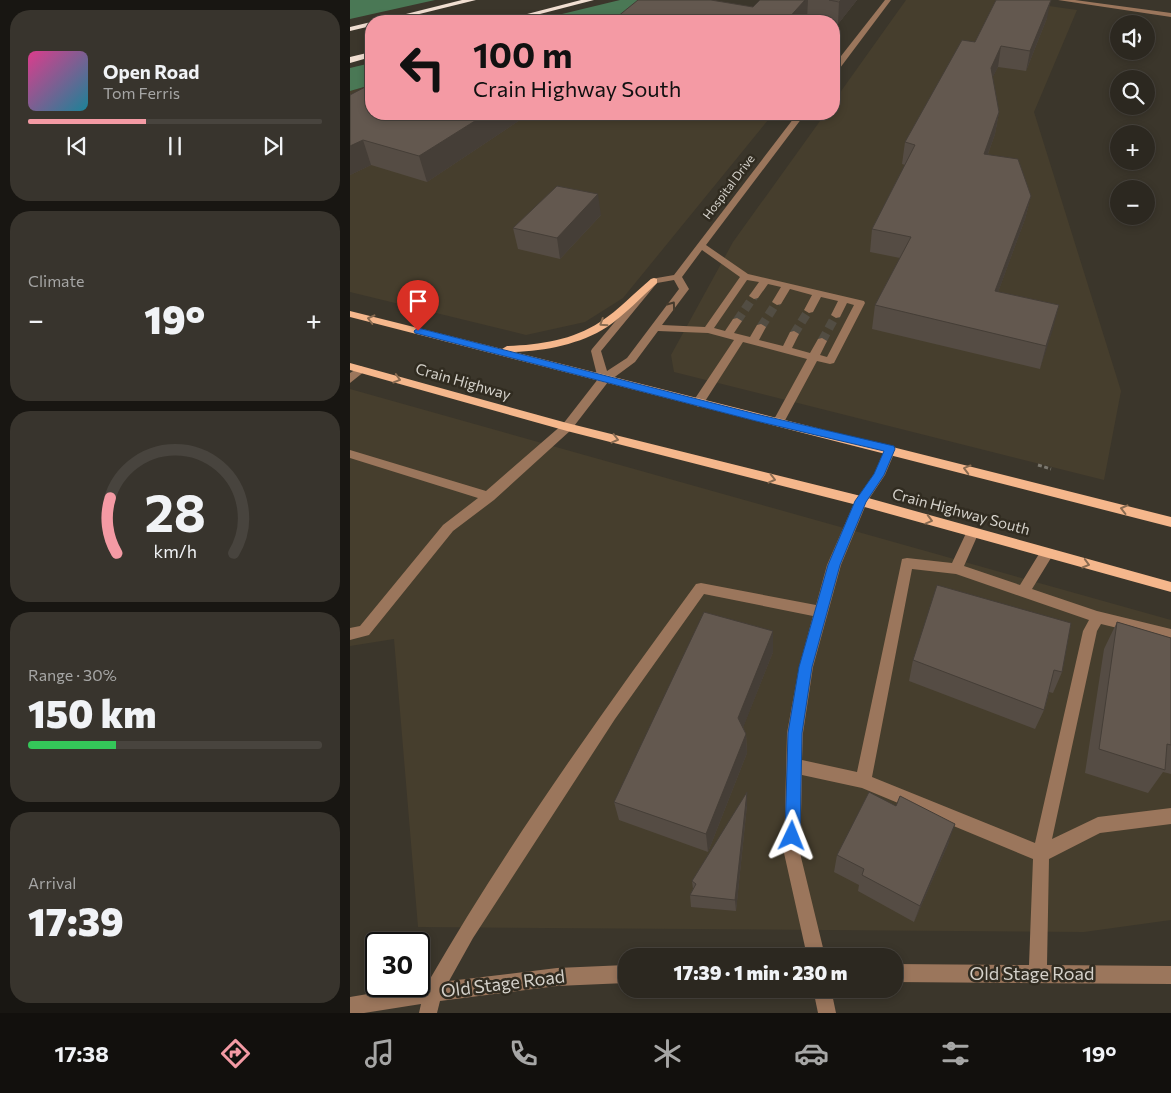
<!DOCTYPE html>
<meta charset="utf-8">
<style>
body{margin:0;font-family:Commissioner,sans-serif;background:#38342d;color:#f1f3f6;height:100vh;display:flex;flex-direction:column;font-size:19px;white-space:nowrap}
*{box-sizing:border-box;margin:0}
p{font-size:16px;color:#a6a6a5}
.icon{flex:none;width:28px;height:28px;fill:none;stroke:currentColor;stroke-width:2;stroke-linecap:round;stroke-linejoin:round}
.map{position:relative;flex:1;overflow:hidden}
.panel{display:flex;flex-direction:column;gap:10px;padding:10px;background:#181612;width:350px}
.panel>*{flex:none}
.banner{position:absolute;left:15px;top:15px;width:475px;height:105px;border-radius:20px;box-shadow:0 2px 8px #0003,0 0 0 1px #48443e;background:#f49aa4;color:#111;overflow:hidden}
.controls{position:absolute;left:760px;top:15px;display:grid;gap:10px}
.controls a{display:grid;place-items:center;width:45px;height:45px;border-radius:50%;background:#2c2820;box-shadow:0 2px 8px #0003,0 0 0 1px #48443e;font-size:25px}
.speed{position:absolute;left:15px;top:932px;display:flex;gap:10px;font-size:25px;font-weight:700;text-align:center}
.speed>*{display:grid;place-content:center;width:65px;height:65px;border-radius:50%;background:#2c2820;box-shadow:0 2px 8px #0003,0 0 0 1px #48443e;line-height:1}
.speed .limit{border:2px solid #111;border-radius:8px;background:#fff;color:#111}
.pin{position:absolute;display:grid;place-items:center;width:42px;height:42px;color:#fff;margin:-51px -21px;border-radius:50% 50% 50% 0;rotate:-45deg;box-shadow:0 0 5px #0007}
.pin .icon{rotate:45deg}
.me{position:absolute;width:55px;margin:-28px;rotate:2deg;stroke-linejoin:round;filter:drop-shadow(0 0 4px #0008)}
.turn{display:flex;align-items:center;gap:18px;height:105px;padding:0 25px;font-size:22px}
.turn .icon{width:65px;height:65px;stroke-width:2.5}
.turn b{display:block;font-size:35px;line-height:42px}
.big{font-size:38px;font-weight:800;line-height:1.1}
.panel .tile{flex:1;display:flex;flex-direction:column;justify-content:center;gap:8px;min-width:0;padding:0 18px;border-radius:20px;background:#38342d}
.panel .dial{align-items:center;gap:0}
.dial svg{height:130px;overflow:visible;fill:none;stroke:#48443e;stroke-width:7;stroke-linecap:round;text-anchor:middle}
.dial text{fill:#f1f3f6;stroke:none}
.song{display:flex;align-items:center;gap:15px}
.cover{width:60px;height:60px;border-radius:8px;background:linear-gradient(135deg,hsl(330 70% 55%),hsl(190 70% 35%))}
.played{height:5px;border-radius:2px;background:linear-gradient(90deg,#f49aa4 40%,#48443e 40%)}
.keys{display:flex;justify-content:space-around;direction:ltr}
.heat{display:flex;justify-content:space-between;align-items:center;font-size:28px;direction:ltr}
.charge{height:8px;border-radius:4px;background:linear-gradient(90deg,#34c759 30%,#48443e 0)}
.trip{position:absolute;left:268px;top:948px;width:285px;height:50px;border-radius:20px;background:#2c2820;box-shadow:0 2px 8px #0003,0 0 0 1px #48443e;font-weight:800;line-height:50px;text-align:center}
.menu{display:flex;height:80px;justify-content:space-around;align-items:center;background:#12100d;color:#a6a6a5}
.menu .icon{width:35px;height:35px}
.menu .active{color:#f49aa4}
.menu b{font-size:22px;color:#f1f3f6}
main{display:flex;flex:1;min-height:0}
.map>svg:first-child{display:block}
.built{fill:#463e2d}
.forest{fill:#4a7855}
.lines{fill:none;stroke-linecap:round;stroke-linejoin:round}
.minor-tunnel{stroke:#524d43;stroke-width:9;stroke-dasharray:9 5;stroke-linecap:butt}
.path{stroke:#7c786e;stroke-width:3;stroke-dasharray:4 2.5;stroke-linecap:butt}
.minor{fill:#9b765c;fill-rule:evenodd}
.major{fill:#f5b78c;fill-rule:evenodd}
.highway{fill:#f1dfd2;fill-rule:evenodd}
.wall{fill:#554c44}
.shaded-wall{fill:#453e37}
.building{fill:#63584f;stroke:#453e37}
.oneway{stroke:#463b2d}
.oneway2{stroke:#896b51}
.route{fill:#1a73e8;stroke:#114b97}
.labels{text-anchor:middle;stroke-width:5;stroke-linejoin:round;paint-order:stroke}
.far-street-label{font-size:12px;fill:#d4d1ca;stroke:#312c21}
.street-label{font-size:15px;fill:#d4d1ca;stroke:#312c21}
.near-street-label{font-size:18px;fill:#d4d1ca;stroke:#312c21}
</style>
<main>
<section class="panel">
<div class="tile">
<div class="song"><i class="cover"></i><div><b>Open Road</b><p>Tom Ferris</p></div></div>
<div class="played"></div>
<div class="keys"><svg class="icon" aria-label="previous" viewBox="0 0 24 24"><path d="M18 5L8 12l10 7zM5 5v14"/></svg><svg class="icon" aria-label="pause" viewBox="0 0 24 24"><path d="M8 5v14M16 5v14"/></svg><svg class="icon" aria-label="next" viewBox="0 0 24 24"><path d="M6 5l10 7-10 7zM19 5v14"/></svg></div>
</div>
<div class="tile"><p>Climate</p>
<div class="heat"><a>−</a><b class="big">19°</b><a>+</a></div>
</div>
<div class="tile dial"><svg viewBox="0 0 100 80">
<path d="M14 69A42 42 0 1 1 86 69"/>
<path d="M14 69A42 42 0 0 1 10 35" stroke="#f49aa4"/>
<text x="50" y="56" font-size="32" font-weight="700">28</text>
<text x="50" y="72" font-size="11">km/h</text>
</svg></div>
<div class="tile"><p>Range · 30%</p><b class="big">150 km</b><div class="charge"></div></div>
<div class="tile"><p>Arrival</p><b class="big">17:39</b></div>
</section>
<div class="map">
<svg width="821" height="1013" viewBox="0 0 821 1013">
<rect width="100%" height="100%" fill="#3b362b"/>
<g class="built">
<path d="M556,0h102l69,10 -43,102 87,279 -17,89 -430,-108 -3,-17 62,-113 92,-128h9v-13z"/>
<path d="M21,85v29h402l-150,184 -38,24 -59,13 -176,-43v-201z"/>
<path d="M0,389l821,231v300l-87,12 -666,-5 -24,-288 -44,7z"/>
</g>
<g class="forest">
<path d="M0,0h85l-85,19z"/>
<path d="M270,0h71l-82,21h-76z"/>
<path d="M21,63v22l-21,6v-23z"/>
</g>
<g class="lines">
<g class="minor-tunnel">
<path d="M387,321l17,-25"/>
<path d="M411,327l16,-25"/>
<path d="M444,334l15,-24"/>
<path d="M472,341l14,-26"/>
</g>
<path class="path" d="M688,465l13,4"/>
<g class="minor">
<path d="M535,0h6l-54,72h-3v-7z"/>
<path d="M708,0h17l96,13v4z"/>
<path d="M447,114h8l-99,131 42,29 116,27 1,2 -31,60 -4,1 -13,-3 -35,65 -4,1 -6,-4 35,-64 -64,-17 -41,64 -4,1 -6,-4 42,-63 -26,-7 -50,-2 -23,31 -27,20 -37,48 -77,70 -41,31 -84,104 -19,5v-12l10,-2 83,-101 35,-27 -128,-40v-8l136,41 77,-67 35,-45 -7,-28 1,-2 59,-70 23,-4zM352,250l38,27 -35,50 -43,-2 27,-36 -7,-12zM324,280l5,9 -52,69 -20,13 -6,-20 56,-68zM397,280l12,2 -10,14 5,3 4,-1 10,-14 13,3 -9,15 5,3 4,-1 9,-15 22,6 -8,15 5,3 4,-1 8,-15 17,4 -7,14 5,3 4,-1 7,-14 7,2 -27,52 -7,-2 7,-14 -5,-3 -4,1 -8,14 -18,-5 7,-14 -5,-3 -4,1 -7,14 -24,-6 7,-13 -5,-3 -4,1 -7,12 -16,-4 8,-12 -5,-3 -4,1 -8,12 -11,-3z"/>
<path d="M11,366l5,3 -1,2 -15,12v-10z"/>
<path d="M540,445l6,4 -11,26 -18,27 -26,63 -28,102 -10,66 -1,27 55,12 45,-213 5,-1 45,5 16,-34h10l1,3 -15,34 56,19 22,-36h10l2,4 -22,36 65,22 74,18v12l-70,-17 -4,7 -45,208 46,-22 73,-9v16l-71,9 -51,26 -2,106 124,1v18l-277,-2v-18l135,1 4,-106 -171,-71 -60,-13 -2,78 25,103h-18l-23,-103 3,-120 12,-66 14,-51 -109,-22 -89,125 -142,219 -24,43 108,-13 69,-3v18l-69,3 -117,15 -3,12h-18l2,-9 -57,9h-14v-16l77,-13c80,-139 174,-270 269,-400l5,-1 115,22 11,-40 28,-64 19,-27 12,-28zM562,569l44,5 133,46 -6,11 -48,212 -163,-66z"/>
<path d="M463,989h18l5,24h-18z"/>
</g>
<g class="major">
<path d="M304,278l3,1v4c-16,14 -31,31 -50,44 -26,17 -62,24 -93,25l657,165v10l-821,-210v-6l152,38 5,-3c32,-1 66,-6 93,-24 19,-12 34,-29 51,-43z"/>
<path d="M0,363l217,60 294,73 310,86v10l-310,-86 -294,-75 -217,-61z"/>
</g>
<g class="highway">
<path d="M112,0h14l-85,21h-13z"/>
<path d="M231,0h13l-81,21h-13z"/>
<path d="M21,22v4l-21,5v-4z"/>
<path d="M21,52v5l-21,6v-6z"/>
</g>
</g>
<g class="wall">
<path d="M410,0h97l-19,24 -4,-1v-2h-13l-14,-2 -2,2h-193l141,-14z"/>
<path d="M697,18l-21,53 -28,-4 -6,11 7,34 -4,22 -7,20 43,42 -6,23 -27,73 61,13 -19,64 -168,-40 3,-24 25,-47 -30,-6 2,-23 33,-64 -3,-1 3,-22 70,-100z"/>
<path d="M20,88l1,26h158l-102,68 -56,-17 -21,10v-80z"/>
<path d="M251,215l-41,44 -42,-10 -5,-21z"/>
<path d="M767,622l54,16v136l-8,-2 -15,21 -63,-20 19,-124z"/>
<path d="M721,623l-9,49 -9,21 -4,-1 -5,18 -9,19 -126,-48 4,-21z"/>
<path d="M423,652l-30,75 3,7 1,19 -39,99 -89,-32 -5,-18z"/>
<path d="M397,805l-11,106 -45,-4 -1,-12 3,-6 -1,-8z"/>
<path d="M599,842l-35,80 -56,-31 1,-6 -25,-13 3,-17z"/>
</g>
<g class="shaded-wall">
<path d="M455,0h3l-1,19 -2,2h-19z"/>
<path d="M491,0h16l-19,24 1,-22z"/>
<path d="M701,0l-4,18 -21,53 4,-20z"/>
<path d="M651,46l-3,21 -11,22 4,-21z"/>
<path d="M649,112l-4,22 -15,42 4,-22z"/>
<path d="M136,114h43l-102,68 -8,-26z"/>
<path d="M13,140l8,25 -21,10v-29z"/>
<path d="M248,194l3,21 -41,44 -3,-21z"/>
<path d="M681,196l-6,23 -35,95 5,-23z"/>
<path d="M709,305l-6,24 -13,40 6,-23z"/>
<path d="M423,631v21l-34,86 -1,-20z"/>
<path d="M396,734l1,19 -39,99 -2,-18z"/>
<path d="M397,792v13l-11,106 -1,-11z"/>
<path d="M605,824l-6,18 -35,80 6,-16z"/>
</g>
<g class="building">
<path d="M288,0h73l42,7 7,-7h45l-19,21h-174z"/>
<path d="M479,0h12l-2,2z"/>
<path d="M646,0h55l-21,51 -29,-5 -10,22 8,44 -15,42 34,5 13,37 -36,95 64,14 -13,41 -171,-41 36,-68 -39,-8 43,-84 -10,-3 57,-102 13,2z"/>
<path d="M218,18l13,3h-19z"/>
<path d="M15,87l5,1 1,-1v27h115l-67,42 -56,-16 -13,6v-51z"/>
<path d="M207,186l41,8 -41,44 -44,-10z"/>
<path d="M587,585l134,38 -9,49 -8,-2 -10,40 -131,-50z"/>
<path d="M354,612l69,19 -35,87 8,16 -40,100 -92,-32z"/>
<path d="M767,622l54,16v107l-4,-1 -2,26 -66,-21z"/>
<path d="M397,792l-12,108 -45,-5 6,-11 -4,-3z"/>
<path d="M519,792l27,14 4,-10 55,28 -35,82 -58,-31 2,-6 -27,-14z"/>
</g>
<defs><path id="oneway-chevron" d="M-2-3.5L2.5 0L-2 3.5" fill="none" stroke-width="1.6" stroke-linecap="round" stroke-linejoin="round" transform="scale(1.25)"/></defs>
<use class="oneway" href="#oneway-chevron" transform="translate(322 305) rotate(-54)"/>
<g class="oneway2">
<use href="#oneway-chevron" transform="translate(21 319) rotate(-166)"/>
<use href="#oneway-chevron" transform="translate(253 323) rotate(147)"/>
<use href="#oneway-chevron" transform="translate(47 379) rotate(16)"/>
<use href="#oneway-chevron" transform="translate(265 439) rotate(14)"/>
<use href="#oneway-chevron" transform="translate(617 469) rotate(-165)"/>
<use href="#oneway-chevron" transform="translate(422 479) rotate(14)"/>
<use href="#oneway-chevron" transform="translate(774 509) rotate(-166)"/>
<use href="#oneway-chevron" transform="translate(579 520) rotate(15)"/>
<use href="#oneway-chevron" transform="translate(736 564) rotate(16)"/>
</g>
<path class="route" d="M68,328l338,86 138,32 1,3 -11,26 -18,27 -26,63 -28,102 -10,66 -2,103 -2,5 -6,2 -5,-2 -2,-5 3,-103 11,-66 29,-102 27,-64 19,-27 10,-23 -128,-30 -341,-88 -1,-2z"/>
<g class="labels">
<g class="far-street-label">
<text transform="translate(379 187) rotate(-53)" y="4">Hospital Drive</text>
</g>
<g class="street-label">
<text transform="translate(113 382) rotate(16)" y="5">Crain Highway</text>
<text transform="translate(611 512) rotate(15)" y="5">Crain Highway South</text>
</g>
<g class="near-street-label">
<text x="682" y="980">Old Stage Road</text>
<text transform="translate(153 984) rotate(-7)" y="6">Old Stage Road</text>
</g>
</g>
</svg>
<div class="controls">
<a><svg class="icon" aria-label="sound" viewBox="0 0 24 24"><path d="M4 9h4l5-4v14l-5-4H4zM17 9q2 3 0 6"/></svg></a>
<a><svg class="icon" aria-label="search" viewBox="0 0 24 24"><circle cx="10" cy="10" r="6"/><path d="M15 15l6 6"/></svg></a>
<a>+</a>
<a>−</a>
</div>
<div class="speed"><div class="limit">30</div></div>
<div class="pin" style="left:68px;top:331px;background:#d93025"><svg class="icon" aria-label="arrive" viewBox="0 0 24 24"><path d="M6 21V4h12l-3 4 3 4H6"/></svg></div>
<svg class="me" style="left:442px;top:836px" viewBox="-20 -20 40 40"><path d="M0-17L14 15 0 8-14 15z" fill="#1a73e8" stroke="#fff" stroke-width="4"/></svg>
<div class="trip">17:39 · 1 min · 230 m</div>
<div class="banner">
<div class="turn"><svg class="icon" aria-label="left" viewBox="0 0 24 24"><path d="M17 20v-9H6M10 6l-5 5 5 5"/></svg><div><b>100 m</b>Crain Highway South</div></div>
</div>
</div>
</main>
<nav class="menu">
<b>17:38</b>
<svg class="icon active" aria-label="directions" viewBox="0 0 24 24"><path d="M12 3l9 9-9 9-9-9zM9 14v-3h6M13 9l2 2-2 2"/></svg>
<svg class="icon" aria-label="music" viewBox="0 0 24 24"><path d="M9 18V5l10-2v13"/><circle cx="6" cy="18" r="3"/><circle cx="16" cy="16" r="3"/></svg>
<svg class="icon" aria-label="phone" viewBox="0 0 24 24"><path d="M5 4h4l2 5-3 2q2 4 5 5l2-3 5 2v4C11 20 4 13 5 4z"/></svg>
<svg class="icon" aria-label="climate" viewBox="0 0 24 24"><path d="M12 3v18M4 7l16 10M4 17L20 7"/></svg>
<svg class="icon" aria-label="car" viewBox="0 0 24 24"><path d="M5 17H2v-5l4-1 3-4h7l3 4 3 1v5h-3M9 17h6M6 11h13"/><circle cx="7" cy="17" r="2"/><circle cx="17" cy="17" r="2"/></svg>
<svg class="icon" aria-label="filters" viewBox="0 0 24 24"><path d="M4 7h16M4 17h16"/><circle cx="9" cy="7" r="2"/><circle cx="15" cy="17" r="2"/></svg>
<b>19°</b>
</nav>
